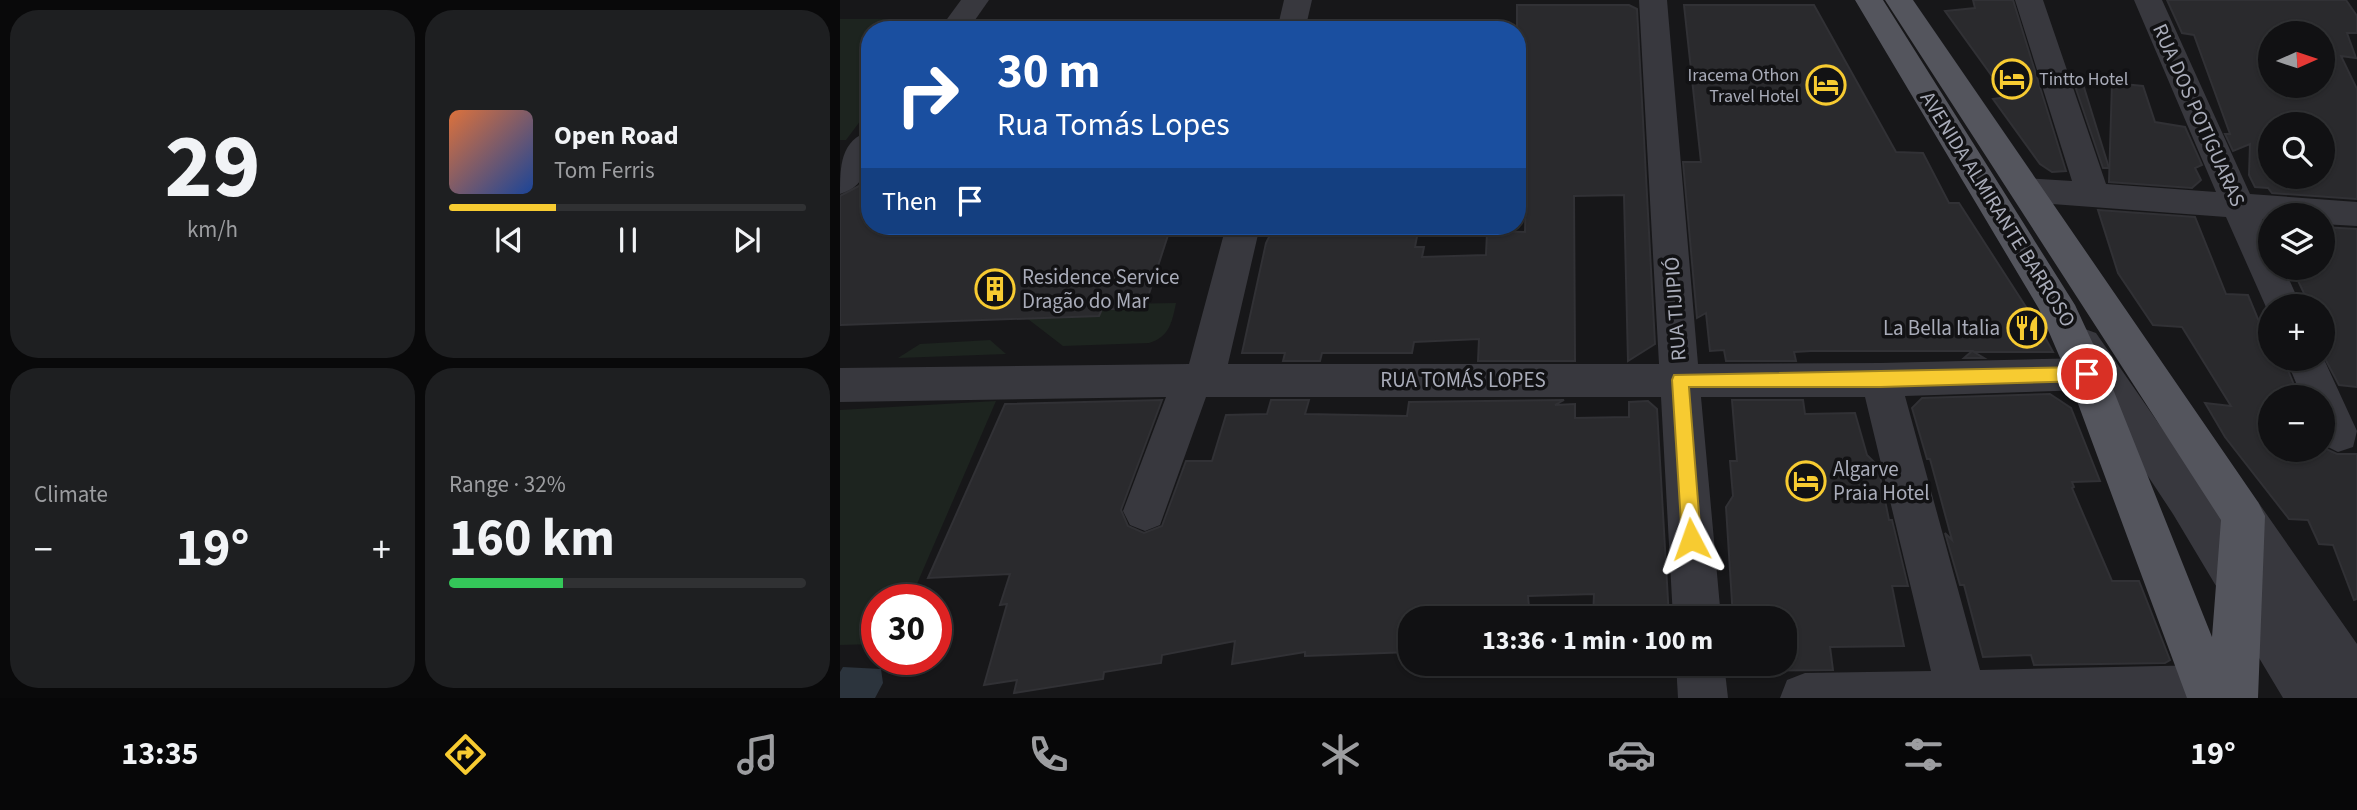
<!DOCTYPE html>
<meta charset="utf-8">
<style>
body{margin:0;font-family:"Source Sans 3",sans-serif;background:#1e1f21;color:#f1f3f6;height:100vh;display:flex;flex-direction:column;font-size:26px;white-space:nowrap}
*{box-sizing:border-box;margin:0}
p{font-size:23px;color:#9c9da0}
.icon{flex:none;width:38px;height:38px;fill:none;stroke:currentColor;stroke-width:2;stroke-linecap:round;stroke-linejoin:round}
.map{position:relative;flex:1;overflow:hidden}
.side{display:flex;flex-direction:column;gap:10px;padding:10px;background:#09090a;width:840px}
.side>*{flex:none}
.guide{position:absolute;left:21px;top:21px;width:665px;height:214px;border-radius:28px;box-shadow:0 2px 5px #0004,0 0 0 2px #303133;background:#1a4fa0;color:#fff;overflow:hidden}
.needle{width:46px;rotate:87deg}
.buttons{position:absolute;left:1418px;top:21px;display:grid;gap:14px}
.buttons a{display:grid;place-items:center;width:77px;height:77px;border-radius:50%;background:#111113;box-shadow:0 2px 5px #0004,0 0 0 2px #303133;font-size:35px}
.speed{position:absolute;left:21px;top:584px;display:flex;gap:14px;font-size:35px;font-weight:700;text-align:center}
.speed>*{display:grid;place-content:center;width:91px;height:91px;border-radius:50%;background:#111113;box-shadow:0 2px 5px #0004,0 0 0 2px #303133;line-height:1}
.speed .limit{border:10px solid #d22;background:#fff;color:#111}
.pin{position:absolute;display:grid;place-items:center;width:60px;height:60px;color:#fff;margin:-30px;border:4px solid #fff;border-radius:50%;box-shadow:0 2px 7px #0007}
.me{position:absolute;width:77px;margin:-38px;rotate:356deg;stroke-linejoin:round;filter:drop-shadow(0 0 5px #0008)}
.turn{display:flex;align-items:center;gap:24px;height:147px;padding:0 21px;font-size:32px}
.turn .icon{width:91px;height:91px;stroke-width:2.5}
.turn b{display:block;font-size:49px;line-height:60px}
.then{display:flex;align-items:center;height:66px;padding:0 21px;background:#0003;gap:14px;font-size:26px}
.big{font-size:52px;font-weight:700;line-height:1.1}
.side .tile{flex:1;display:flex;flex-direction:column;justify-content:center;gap:10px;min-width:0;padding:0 24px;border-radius:28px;background:#1e1f21}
.side .dial{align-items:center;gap:0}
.dial b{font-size:91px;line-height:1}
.song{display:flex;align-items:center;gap:21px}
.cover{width:84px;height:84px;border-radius:10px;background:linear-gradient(135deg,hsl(20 70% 55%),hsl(220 70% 35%))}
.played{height:7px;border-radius:4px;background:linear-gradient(90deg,#f7cb31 30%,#303133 30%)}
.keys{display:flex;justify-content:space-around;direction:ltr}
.heat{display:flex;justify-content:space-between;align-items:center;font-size:38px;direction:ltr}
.charge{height:10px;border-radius:5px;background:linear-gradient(90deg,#34c759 32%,#303133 0)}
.side .tiles{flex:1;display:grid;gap:10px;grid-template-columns:repeat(2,1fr)}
.trip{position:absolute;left:558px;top:606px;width:399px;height:70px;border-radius:28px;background:#111113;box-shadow:0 2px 5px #0004,0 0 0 2px #303133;font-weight:700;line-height:70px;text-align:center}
.tab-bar{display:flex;height:112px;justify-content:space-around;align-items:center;background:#070708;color:#9c9da0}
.tab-bar .icon{width:49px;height:49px}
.tab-bar .selected{color:#f7cb31}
.tab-bar b{font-size:32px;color:#f1f3f6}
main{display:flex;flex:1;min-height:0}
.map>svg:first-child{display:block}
.green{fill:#1d241f}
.water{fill:#2c343d}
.building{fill:#2a2a2d;stroke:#313135;stroke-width:2;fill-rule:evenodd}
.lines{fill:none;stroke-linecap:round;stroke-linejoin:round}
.minor{fill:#38383e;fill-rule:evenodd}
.tertiary{fill:#38383e;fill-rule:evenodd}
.primary{fill:#54555d;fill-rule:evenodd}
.route{fill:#f7cb31;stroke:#a18420;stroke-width:2}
.labels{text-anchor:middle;stroke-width:7;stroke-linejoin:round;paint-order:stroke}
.far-poi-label{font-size:18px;fill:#a9acb9;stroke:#121214;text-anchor:end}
.street-label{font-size:21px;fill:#a9acb9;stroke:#121214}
.poi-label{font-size:21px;fill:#a9acb9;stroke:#121214;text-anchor:start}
</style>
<main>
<section class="side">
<div class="tiles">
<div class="tile dial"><b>29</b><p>km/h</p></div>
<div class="tile">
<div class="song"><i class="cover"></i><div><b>Open Road</b><p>Tom Ferris</p></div></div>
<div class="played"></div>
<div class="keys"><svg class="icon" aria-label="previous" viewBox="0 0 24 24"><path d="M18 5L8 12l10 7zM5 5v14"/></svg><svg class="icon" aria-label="pause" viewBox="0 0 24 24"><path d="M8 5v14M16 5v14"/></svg><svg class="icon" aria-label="next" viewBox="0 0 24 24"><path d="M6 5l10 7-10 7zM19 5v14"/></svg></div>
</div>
<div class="tile"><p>Climate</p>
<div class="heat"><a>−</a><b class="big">19°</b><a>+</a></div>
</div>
<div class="tile"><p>Range · 32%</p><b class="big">160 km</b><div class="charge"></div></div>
</div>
</section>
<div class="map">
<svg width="1517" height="698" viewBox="0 0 1517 698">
<rect width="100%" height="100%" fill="#171719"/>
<g class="green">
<path d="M0,19h96l-7,11h-59v78l-24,32h-6z"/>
<path d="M336,303c-4,20 -7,34 -27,40l-86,3 -35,-27 3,-5 68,2 3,-7h14l2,-5z"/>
<path d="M150,340l16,14 -108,4 22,-14z"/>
<path d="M156,401l-86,199h-33v44l-37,1v-235z"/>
</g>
<path class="water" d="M3,667l38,2 2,14 -8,15h-35v-26z"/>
<g class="building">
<path d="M1133,0h40l53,171 -14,1 -12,-8 -47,-65 14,-2 -62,-86 30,-3z"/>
<path d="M1327,0h179l11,16v17h-10l9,25 -15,-2 16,33v110l-85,-6 -4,-5 -13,-1 -6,-12 1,-31 -17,7 -8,-17h5l-36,-99 -12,-2zM1430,33h52v53h-52zM1430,124h52v53h-52z"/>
<path d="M677,5h112l8,4 18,335 -27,17 -4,-166 -50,1 1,165h-97l1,-22 -65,3 -2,11h-90l-2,8h-37l2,-8h-43l24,-110 6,-12h146l-3,16h9l-2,10 64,-2 1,-24 38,1 1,-52 -9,-1z"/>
<path d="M844,5h130l82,147 27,1 26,50h10l69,107h2l23,42h-79l10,6h-20l8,-7h-161l-17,1 2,9h-70l-2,-11 -14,1 -4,-38 -9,5 -14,-156h18z"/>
<path d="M1233,80l9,1 27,87h-6z"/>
<path d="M1272,83l31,3 12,36 30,5 17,38 -7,3 6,12 -9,8 -83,-6z"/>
<path d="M30,166v60h301l-25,77 -29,1 -1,5h-14l-3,7 -259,9v-129l19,-10z"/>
<path d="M1258,210l97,7 31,77 22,1 22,53v11l15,4 14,34h-29v53h52v-3l15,7h20v145l-3,1 -21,-55 -14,-1 -11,-24 -19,-1 -64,-82 -20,-34 26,3 -49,-79 -29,-2 -35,-52z"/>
<path d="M1482,227l35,2v158l-18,-2 -17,-32v-47h-12l-18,-38h30z"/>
<path d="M1210,394l21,14 29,73 -28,1 2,5 -2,1 15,35 25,58h27l31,79 -5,3 -131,2 -3,-10 -48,2 -19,-72h-4l-15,-52 7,7 -22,-81h-3l-15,-51 10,-10z"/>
<path d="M322,400l-41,110 7,16 16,7 18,-7 24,-65h26l14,-46 41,-1 4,-14h38l-4,14 102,2 2,-14 155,-2 -9,5 20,-1v14l54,-1v-15l19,-1 9,8 12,209h-76l1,-24 -66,2 2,22h-120v34l-105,4v-4l-73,12 3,-23 -73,14 -1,8 -57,9 -1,7 -89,14 3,-13 -33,5 23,-81 -7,1 10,-31 -82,4 77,-174z"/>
<path d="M892,400h71l2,14 50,-1 12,42 11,11 11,54h3l16,66h-16l12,60 -74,1 3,23 -96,1 -1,-8h49v-45h-52l-7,-111 7,-11 -3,-35h7z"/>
</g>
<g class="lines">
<g class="minor">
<path d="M121,0h28l-21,30h-29z"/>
<path d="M444,0h28l-7,30h-28z"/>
<path d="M799,0h28l31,364 183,-1 206,-5 14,4 6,12 -6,12 -14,4 -182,6 75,274 227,-5 17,8 8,17 -4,8h-448l7,-18 18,-7 126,-2 -66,-274h-164l20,221h-48l-12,-221h-455l-46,128 -15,6 -15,-6 -7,-14 43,-114 -326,5v-34l349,-4 37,-138h34l-32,138h431z"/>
<path d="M1175,0h28l63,184 110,8 -82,-192h28l88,194 107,8v24l-35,-2v-9h-52v5l-8,-1 8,17v32h14l17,38h-31v10l-44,-99 -200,-15 -12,-4 -5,-8 5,-8 12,-4 46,3z"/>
<path d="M30,131c0,27 0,54 -30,63 0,-27 0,-54 30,-63z"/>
<path d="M1482,355l35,76 -4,16 -15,5 -16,-8v-47h-20l-16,-38h36z"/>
<path d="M836,663h48l4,35h-50z"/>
</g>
<path class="tertiary" d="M1242,328l14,5 126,182 6,-13 15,-6 15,6 99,142v54h-74l-110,-184 -105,-159 -5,-11 5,-11z"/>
<path class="primary" d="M1015,0h28l192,305 32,69 105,263 9,-117 -336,-520h28l345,502 7,14 -7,182h-71l-120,-324 -28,-65z"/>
</g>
<path class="route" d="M1247,367l5,2 3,5 -3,5 -5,2 -206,6h-192l12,152 -3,6 -7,2 -6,-2 -3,-6 -10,-159 2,-5z"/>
<defs>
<g id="hotel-ring" transform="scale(2.0125)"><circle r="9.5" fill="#121214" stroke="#f7cb31" stroke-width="1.5"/><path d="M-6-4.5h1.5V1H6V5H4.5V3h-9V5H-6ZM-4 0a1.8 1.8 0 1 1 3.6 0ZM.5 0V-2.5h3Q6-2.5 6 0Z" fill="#f7cb31"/></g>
<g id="building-ring" transform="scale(2.0125)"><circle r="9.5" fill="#121214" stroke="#f7cb31" stroke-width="1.5"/><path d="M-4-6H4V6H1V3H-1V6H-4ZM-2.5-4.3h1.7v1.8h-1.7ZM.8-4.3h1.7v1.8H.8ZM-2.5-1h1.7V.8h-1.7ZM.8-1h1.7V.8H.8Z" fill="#f7cb31"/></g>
<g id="restaurant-ring" transform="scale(2.0125)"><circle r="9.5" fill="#121214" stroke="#f7cb31" stroke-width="1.5"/><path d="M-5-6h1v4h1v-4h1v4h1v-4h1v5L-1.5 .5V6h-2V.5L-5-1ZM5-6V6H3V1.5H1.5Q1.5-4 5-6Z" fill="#f7cb31"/></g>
</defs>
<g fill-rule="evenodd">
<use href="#hotel-ring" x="1172" y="79"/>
<use href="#hotel-ring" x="986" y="85"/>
<use href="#building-ring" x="155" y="289"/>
<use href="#restaurant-ring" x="1187" y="328"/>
<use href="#hotel-ring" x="966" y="481"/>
</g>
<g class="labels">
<g class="far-poi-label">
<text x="959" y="81">Iracema Othon<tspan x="959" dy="21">Travel Hotel</tspan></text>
<text x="1199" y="85" text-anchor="start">Tintto Hotel</text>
</g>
<g class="street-label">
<text transform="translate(1359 115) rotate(66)" y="7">RUA DOS POTIGUARAS</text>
<text transform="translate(1158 209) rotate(58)" y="7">AVENIDA ALMIRANTE BARROSO</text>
<text transform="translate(835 309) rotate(-94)" y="7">RUA TIJIPIÓ</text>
<text x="623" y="387">RUA TOMÁS LOPES</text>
</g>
<g class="poi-label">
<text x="182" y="284">Residence Service<tspan x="182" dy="24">Dragão do Mar</tspan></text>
<text x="1160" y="335" text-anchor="end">La Bella Italia</text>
<text x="993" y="476">Algarve<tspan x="993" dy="24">Praia Hotel</tspan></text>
</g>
</g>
</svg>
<div class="buttons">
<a><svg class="needle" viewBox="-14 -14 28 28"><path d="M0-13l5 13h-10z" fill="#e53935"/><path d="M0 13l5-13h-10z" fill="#9c9da0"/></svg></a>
<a><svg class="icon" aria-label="search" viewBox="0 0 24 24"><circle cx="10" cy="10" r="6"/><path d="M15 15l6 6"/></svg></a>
<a><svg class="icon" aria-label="layers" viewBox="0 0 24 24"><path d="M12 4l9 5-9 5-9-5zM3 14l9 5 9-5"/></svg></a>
<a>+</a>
<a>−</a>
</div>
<div class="speed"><div class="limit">30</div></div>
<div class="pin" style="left:1247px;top:374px;background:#d93025"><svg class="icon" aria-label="arrive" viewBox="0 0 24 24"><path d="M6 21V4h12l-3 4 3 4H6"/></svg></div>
<svg class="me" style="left:851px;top:539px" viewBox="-20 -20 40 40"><path d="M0-17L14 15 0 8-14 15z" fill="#f7cb31" stroke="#fff" stroke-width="4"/></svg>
<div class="trip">13:36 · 1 min · 100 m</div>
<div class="guide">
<div class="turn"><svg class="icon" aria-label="right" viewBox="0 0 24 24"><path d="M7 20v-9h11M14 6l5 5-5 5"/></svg><div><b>30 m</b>Rua Tomás Lopes</div></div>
<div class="then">Then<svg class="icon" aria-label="arrive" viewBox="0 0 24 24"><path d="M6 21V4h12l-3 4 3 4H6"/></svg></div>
</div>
</div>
</main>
<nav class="tab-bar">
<b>13:35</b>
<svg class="icon selected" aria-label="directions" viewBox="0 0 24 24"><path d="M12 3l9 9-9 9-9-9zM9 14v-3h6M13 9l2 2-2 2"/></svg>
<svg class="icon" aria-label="music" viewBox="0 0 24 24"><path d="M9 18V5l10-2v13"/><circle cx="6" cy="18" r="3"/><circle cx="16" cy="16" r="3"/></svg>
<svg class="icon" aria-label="phone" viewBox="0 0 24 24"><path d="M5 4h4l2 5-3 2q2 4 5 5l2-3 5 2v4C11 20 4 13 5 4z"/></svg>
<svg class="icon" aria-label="climate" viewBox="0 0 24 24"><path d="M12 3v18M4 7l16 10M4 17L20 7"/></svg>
<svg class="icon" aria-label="car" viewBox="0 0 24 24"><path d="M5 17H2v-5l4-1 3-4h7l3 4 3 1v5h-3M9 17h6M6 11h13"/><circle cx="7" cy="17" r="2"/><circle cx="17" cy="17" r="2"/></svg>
<svg class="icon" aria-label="filters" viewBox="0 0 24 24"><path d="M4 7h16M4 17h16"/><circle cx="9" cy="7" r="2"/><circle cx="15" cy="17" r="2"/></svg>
<b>19°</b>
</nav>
